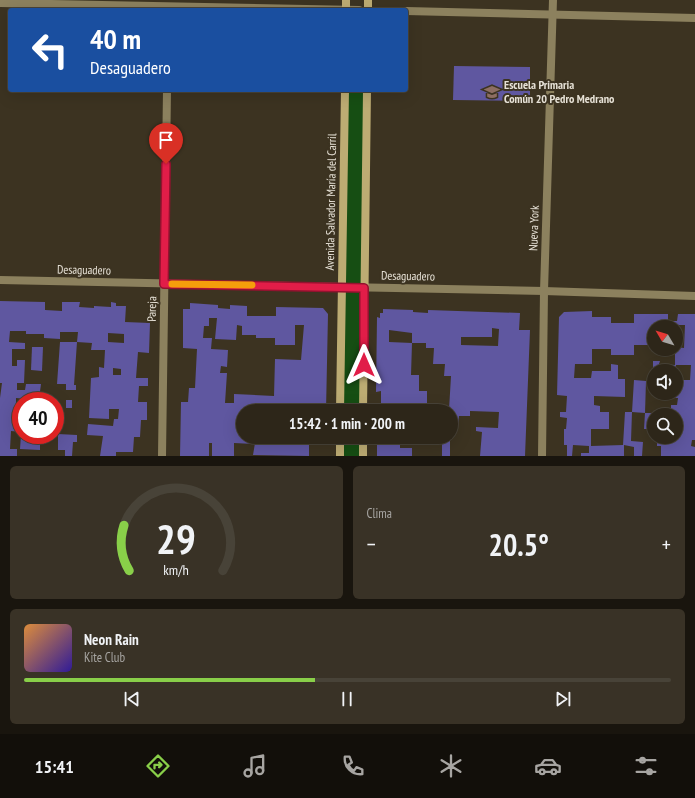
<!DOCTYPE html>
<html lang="es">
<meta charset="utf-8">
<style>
body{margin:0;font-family:"PT Sans Narrow",sans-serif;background:#393226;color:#f1f3f6;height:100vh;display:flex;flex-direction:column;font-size:15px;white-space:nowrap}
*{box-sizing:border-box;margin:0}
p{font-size:13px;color:#a7a5a2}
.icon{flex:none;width:22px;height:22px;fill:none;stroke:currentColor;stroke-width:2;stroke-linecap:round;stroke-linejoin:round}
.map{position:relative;height:456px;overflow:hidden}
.drawer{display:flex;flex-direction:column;gap:10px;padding:10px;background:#19150e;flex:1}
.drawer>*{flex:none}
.hud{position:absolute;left:8px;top:8px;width:400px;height:84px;border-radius:4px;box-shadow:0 4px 16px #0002,0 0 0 1px #484338;background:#1a4fa0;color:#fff;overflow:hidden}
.needle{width:26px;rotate:308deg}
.controls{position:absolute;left:647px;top:320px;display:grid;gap:8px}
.controls a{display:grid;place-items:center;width:36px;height:36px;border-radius:50%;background:#2d2619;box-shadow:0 4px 16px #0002,0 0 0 1px #484338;font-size:20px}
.speed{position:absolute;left:12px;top:392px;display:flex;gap:8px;font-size:20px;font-weight:700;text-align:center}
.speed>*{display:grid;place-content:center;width:52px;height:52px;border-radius:50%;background:#2d2619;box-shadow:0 4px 16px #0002,0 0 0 1px #484338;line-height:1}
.speed .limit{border:6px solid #d22;background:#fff;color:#111}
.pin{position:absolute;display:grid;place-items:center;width:34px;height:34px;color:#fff;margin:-41px -17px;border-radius:50% 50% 50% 0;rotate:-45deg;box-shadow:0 0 4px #0007}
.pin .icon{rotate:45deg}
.me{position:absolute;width:44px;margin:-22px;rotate:0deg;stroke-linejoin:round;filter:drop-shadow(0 0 3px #0008)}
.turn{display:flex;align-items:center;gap:14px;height:84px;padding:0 16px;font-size:18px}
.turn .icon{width:52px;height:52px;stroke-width:2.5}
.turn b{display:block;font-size:28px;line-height:34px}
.big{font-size:30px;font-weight:800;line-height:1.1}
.drawer .tile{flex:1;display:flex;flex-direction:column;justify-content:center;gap:6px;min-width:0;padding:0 14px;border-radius:6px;background:#393226}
.drawer .dial{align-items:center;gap:0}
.dial svg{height:104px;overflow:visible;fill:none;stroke:#484338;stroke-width:7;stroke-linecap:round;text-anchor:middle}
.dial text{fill:#f1f3f6;stroke:none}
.song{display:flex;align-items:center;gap:12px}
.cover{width:48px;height:48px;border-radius:6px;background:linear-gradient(135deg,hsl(30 70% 55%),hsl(250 70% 35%))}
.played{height:4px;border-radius:2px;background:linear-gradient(90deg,#89cf49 45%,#484338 45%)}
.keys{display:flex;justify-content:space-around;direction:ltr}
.heat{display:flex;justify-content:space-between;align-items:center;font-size:22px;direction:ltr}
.drawer .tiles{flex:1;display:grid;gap:10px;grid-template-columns:1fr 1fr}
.tile:last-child{grid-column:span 2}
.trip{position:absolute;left:236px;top:404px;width:222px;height:40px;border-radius:20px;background:#2d2619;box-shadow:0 4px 16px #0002,0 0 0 1px #484338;font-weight:800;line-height:40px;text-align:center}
.tabs{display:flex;height:64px;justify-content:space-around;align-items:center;background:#120f0a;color:#a7a5a2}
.tabs .icon{width:28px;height:28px}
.tabs .active{color:#89cf49}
.tabs b{font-size:18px;color:#f1f3f6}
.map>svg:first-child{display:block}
.green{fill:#164e13}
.building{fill:#5f57a0;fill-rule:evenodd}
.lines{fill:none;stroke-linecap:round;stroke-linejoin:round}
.street{stroke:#8c815e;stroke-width:8}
.secondary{stroke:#bdac73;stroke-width:8}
.route-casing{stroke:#92132f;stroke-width:10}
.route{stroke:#e11d48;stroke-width:7}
.slow{stroke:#f59e0b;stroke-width:7}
.labels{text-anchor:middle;stroke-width:4;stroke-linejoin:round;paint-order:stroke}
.poi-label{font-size:12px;font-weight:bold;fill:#e7e2d7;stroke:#3c3321;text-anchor:start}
.street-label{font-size:12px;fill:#e7e2d7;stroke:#3c3321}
</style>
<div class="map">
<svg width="695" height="456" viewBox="0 0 695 456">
<rect width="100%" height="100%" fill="#3c3321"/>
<g class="green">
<path d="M345,90h22l-4,321h-23z"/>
<rect x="340" y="437" width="23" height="19"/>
</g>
<g class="building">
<path d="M454,66l76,1v34l-77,-1z"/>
<path d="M0,301l45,1v8l17,1v-9h18l-1,5 15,1v-2l17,1v-5l5,1v3h10l-1,16 25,1 -1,30 -11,-1 -2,26h12v8h-9l-1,16h9v18h-6l-1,17h-6l-1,15h-17v4h-16l3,-20 -16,-1 1,-11 25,2 1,-7h4l1,-10h-10v10l-20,-1 2,-40 8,-1v-10l5,1 1,-18h-14l1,-7 -15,-1 1,-10h-18v7l-16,-1v-4h-18v-3h-16l-1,11 16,1v6h-13v17h5v-6h8l-1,23h-7v7h8l1,-6h15l-2,15h12v2h-25v-2l-10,-1v7h5v27l-10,-1 -1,18h7v7h-17v-58l2,-15h-2zM108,333l16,1v9l-16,-1zM113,368l8,1v6h-8z"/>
<path d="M190,303l28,2v3l12,1v-4l17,1v10h29v-9l47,1 5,6 -2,97h-69v-7h-2l-1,7h-11v26h11l-1,7 -19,-1v13h-22v-13h-3v13h-29l1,-54h7l1,-14h6l2,-39 -14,-1v-39h7zM209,318h8l-2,21 21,1 1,-15 5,1v9h14v3h19v7h20v-20h9l-3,35 -26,-1 -1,37 -40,-2v9h-9l2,-30h-7l1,-7 6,1 1,-17 -17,-1 1,-11h-9l1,-12h5z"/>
<path d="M383,309l30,1v2l15,1v-3l92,3 -1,17h11l-5,126h-45l2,-24 -6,-1v-4l22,1 1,-16 -29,-1v5h-11l-1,9h-7v-14l-2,-1 2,-34h-7l1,-12h-12l1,-16h-8v-5h-14v-10l-23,-3v12l23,1 -1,32h8v16h8v16l4,4h-50v-20l-5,1 1,-75 3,1v-5h3zM492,328l7,1 -1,17 -37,-1v-8h31z"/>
<path d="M592,311v6h19v6h23v-9h34v7h9l1,-7h17v126h-3l-1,6 4,1v9h-34v-10h-4v-9h19v-22h-22v14h-10l1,-16 -13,-1 -1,29 12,1 -1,14h-8v-9l-10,-2v11h-43v-3h8v-7l-16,-1 -1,11h-5v-11h-3v-16h2l1,-11 -7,-1v-5h6l1,-16 -10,-1 2,-78 5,-5zM677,325h8l-1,23 -8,-1 -1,2v16l-16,-1 1,-3h-7v10h23v-6h15l-1,15h-14v13h-6v5h8l-1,7h-6v8h-26l1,-32 -12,-1 -2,32h-7l-2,33 -32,1v-17h18v-17h-9v-6l-6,-1v-9l31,1v-18h-7v-14l-7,-1v7h-19l-1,7h-17l1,-14h17v-15h19v6h23v-10h20v-18h23z"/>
<path d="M60,342h17l-3,43h2v5h-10v-6h-9z"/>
<path d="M32,347h11l-1,24 -11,-1z"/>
<rect x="66" y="400" width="6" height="8"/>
<path d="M58,434l19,1v7h-4l-1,14h-7v-6h-7z"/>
<path d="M21,435h26l-1,9 -6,-1v7l-20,-1z"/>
<path d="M256,437h70l4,8 -21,-1v12l-56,-1z"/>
<path d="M383,437h42v4l-25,-1v8h12v8h-35v-16h6z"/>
<path d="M437,437h13v19h-8v-15h-5z"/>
</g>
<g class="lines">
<g class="street">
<path d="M0,3l359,7"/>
<path d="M406,11l289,7"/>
<path d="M0,280l544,11 151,5"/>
<path d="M162,456l5,-366"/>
<path d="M542,456l2,-165 9,-291"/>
</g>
<g class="secondary">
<path d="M346,10v-10"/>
<path d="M368,10v-10"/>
<path d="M340,411l5,-321"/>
<path d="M363,411l4,-321"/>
<path d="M340,456v-19"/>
<path d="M363,456v-19"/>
</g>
</g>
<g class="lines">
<g class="route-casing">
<path id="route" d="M166,164l-2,120 200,4v77"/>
</g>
<use href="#route" class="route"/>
<path class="slow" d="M172,284l80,1"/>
</g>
<defs>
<g id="school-bare" transform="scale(1.2)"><path d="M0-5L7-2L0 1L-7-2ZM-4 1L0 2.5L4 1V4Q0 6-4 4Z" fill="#8d6e63" stroke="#3c3321" stroke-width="2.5" paint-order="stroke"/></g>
</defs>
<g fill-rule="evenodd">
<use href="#school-bare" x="492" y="92"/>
</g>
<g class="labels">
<g class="poi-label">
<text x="504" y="89">Escuela Primaria<tspan x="504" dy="14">Común 20 Pedro Medrano</tspan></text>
</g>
<g class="street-label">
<text transform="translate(331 202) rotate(-89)" y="4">Avenida Salvador María del Carril</text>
<text transform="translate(534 228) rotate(-88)" y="4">Nueva York</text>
<text transform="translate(84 270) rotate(1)" y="4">Desaguadero</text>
<text transform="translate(408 276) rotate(1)" y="4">Desaguadero</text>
<text transform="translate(152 309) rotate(-89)" y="4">Pareja</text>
</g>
</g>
</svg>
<div class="controls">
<a><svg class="needle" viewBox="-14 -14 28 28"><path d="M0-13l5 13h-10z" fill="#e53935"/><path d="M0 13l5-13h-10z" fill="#a7a5a2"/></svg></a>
<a><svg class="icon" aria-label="sound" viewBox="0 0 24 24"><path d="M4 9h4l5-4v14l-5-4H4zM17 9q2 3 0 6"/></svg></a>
<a><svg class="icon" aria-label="search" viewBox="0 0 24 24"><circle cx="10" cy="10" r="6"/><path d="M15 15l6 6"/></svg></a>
</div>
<div class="speed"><div class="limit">40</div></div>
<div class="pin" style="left:166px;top:164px;background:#d93025"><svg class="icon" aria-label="arrive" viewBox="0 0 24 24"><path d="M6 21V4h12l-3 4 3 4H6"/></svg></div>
<svg class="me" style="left:364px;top:365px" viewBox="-20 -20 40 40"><path d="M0-17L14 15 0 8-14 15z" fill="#e11d48" stroke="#fff" stroke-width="4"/></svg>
<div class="trip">15:42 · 1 min · 200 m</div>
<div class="hud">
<div class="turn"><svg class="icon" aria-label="left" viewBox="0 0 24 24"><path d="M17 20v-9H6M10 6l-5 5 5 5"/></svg><div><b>40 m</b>Desaguadero</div></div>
</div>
</div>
<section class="drawer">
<div class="tiles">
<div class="tile dial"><svg viewBox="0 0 100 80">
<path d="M14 69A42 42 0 1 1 86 69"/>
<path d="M14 69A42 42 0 0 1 10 34" stroke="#89cf49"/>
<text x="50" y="56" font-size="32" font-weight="700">29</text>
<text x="50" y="72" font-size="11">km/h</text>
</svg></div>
<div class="tile"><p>Clima</p>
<div class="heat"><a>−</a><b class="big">20.5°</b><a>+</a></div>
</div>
<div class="tile">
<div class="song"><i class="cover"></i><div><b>Neon Rain</b><p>Kite Club</p></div></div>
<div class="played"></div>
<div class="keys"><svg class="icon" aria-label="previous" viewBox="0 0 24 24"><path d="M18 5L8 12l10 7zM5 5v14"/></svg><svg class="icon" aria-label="pause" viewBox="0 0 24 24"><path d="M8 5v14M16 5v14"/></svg><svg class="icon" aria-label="next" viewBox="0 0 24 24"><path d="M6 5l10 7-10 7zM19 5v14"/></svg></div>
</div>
</div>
</section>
<nav class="tabs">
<b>15:41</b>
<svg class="icon active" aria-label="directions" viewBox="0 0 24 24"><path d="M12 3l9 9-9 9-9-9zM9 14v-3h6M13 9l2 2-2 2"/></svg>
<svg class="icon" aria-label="music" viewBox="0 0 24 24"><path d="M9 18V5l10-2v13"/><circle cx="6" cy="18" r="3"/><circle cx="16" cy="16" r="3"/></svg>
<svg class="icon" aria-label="phone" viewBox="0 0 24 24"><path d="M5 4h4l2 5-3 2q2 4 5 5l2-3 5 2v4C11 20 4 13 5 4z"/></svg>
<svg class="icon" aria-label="climate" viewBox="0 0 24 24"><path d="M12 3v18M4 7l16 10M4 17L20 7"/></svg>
<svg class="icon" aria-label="car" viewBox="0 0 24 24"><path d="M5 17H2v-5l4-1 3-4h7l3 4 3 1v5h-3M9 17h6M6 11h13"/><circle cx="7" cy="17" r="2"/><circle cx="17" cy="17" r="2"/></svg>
<svg class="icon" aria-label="filters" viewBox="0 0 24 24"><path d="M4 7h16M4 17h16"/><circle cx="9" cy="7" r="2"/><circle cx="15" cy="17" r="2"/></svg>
</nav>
